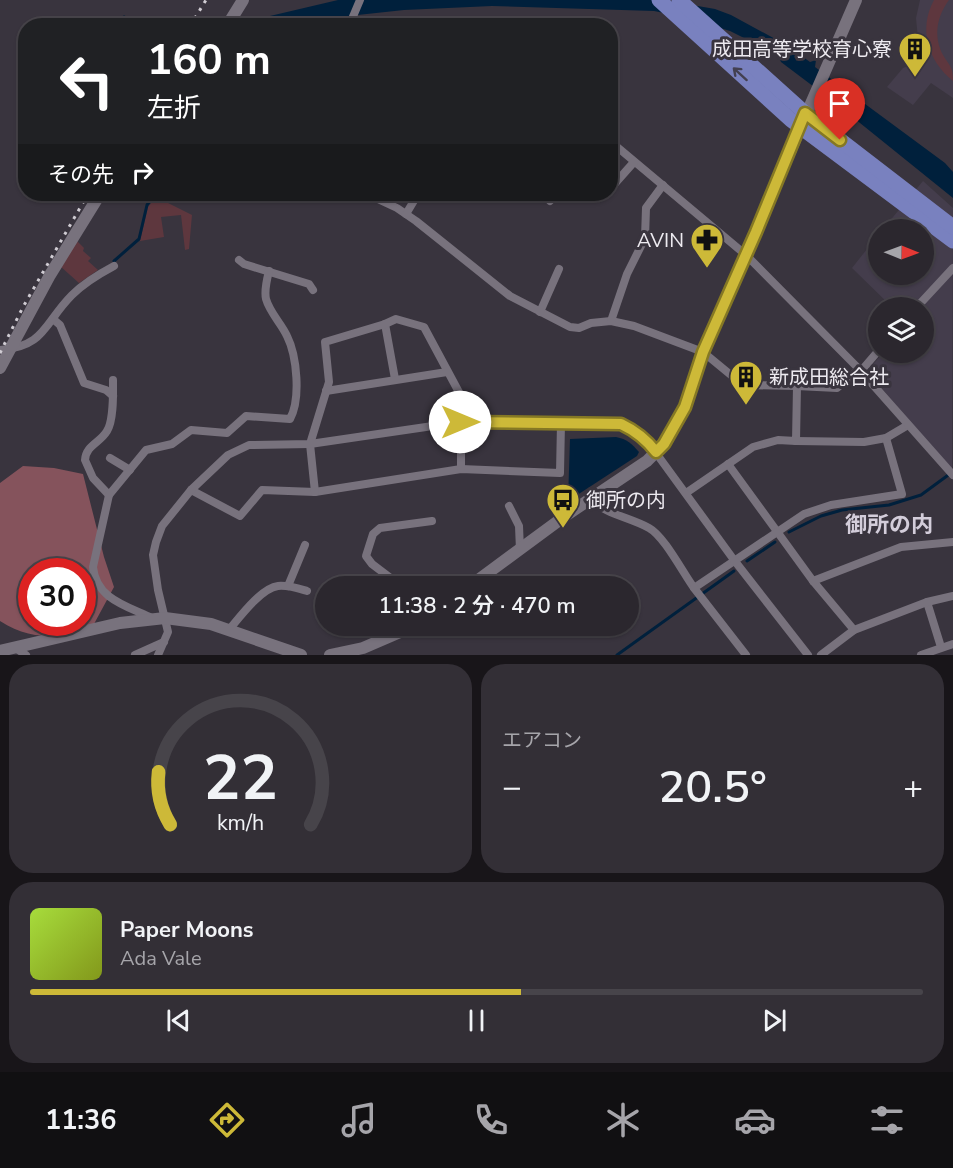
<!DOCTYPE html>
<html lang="ja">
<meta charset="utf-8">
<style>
body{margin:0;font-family:"Nunito Sans","Noto Sans JP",sans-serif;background:#332f36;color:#f1f3f6;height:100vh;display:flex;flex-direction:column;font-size:22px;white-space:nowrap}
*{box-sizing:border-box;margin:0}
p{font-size:20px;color:#a6a5aa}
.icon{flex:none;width:33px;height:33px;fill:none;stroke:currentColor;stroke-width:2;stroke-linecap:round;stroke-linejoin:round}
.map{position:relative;height:655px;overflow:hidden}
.sheet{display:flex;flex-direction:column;gap:9px;padding:9px;background:#181519;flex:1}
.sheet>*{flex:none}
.guide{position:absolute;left:18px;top:18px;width:600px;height:183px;border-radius:24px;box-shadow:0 2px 4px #0004,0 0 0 2px #47444a;background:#202124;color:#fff;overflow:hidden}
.needle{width:39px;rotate:91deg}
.controls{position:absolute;left:868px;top:219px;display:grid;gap:12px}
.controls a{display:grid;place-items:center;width:66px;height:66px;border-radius:50%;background:#2b272e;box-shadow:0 2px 4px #0004,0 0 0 2px #47444a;font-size:30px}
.speed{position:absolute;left:18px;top:558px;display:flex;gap:12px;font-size:30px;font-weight:700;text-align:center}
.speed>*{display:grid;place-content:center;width:78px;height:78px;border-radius:50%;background:#2b272e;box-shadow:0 2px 4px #0004,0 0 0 2px #47444a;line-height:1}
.speed .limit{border:9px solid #d22;background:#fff;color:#111}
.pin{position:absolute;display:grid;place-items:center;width:51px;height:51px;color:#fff;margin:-62px -26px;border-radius:50% 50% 50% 0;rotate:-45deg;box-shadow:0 0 6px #0007}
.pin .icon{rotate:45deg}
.me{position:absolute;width:66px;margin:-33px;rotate:90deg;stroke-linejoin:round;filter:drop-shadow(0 0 4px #0008)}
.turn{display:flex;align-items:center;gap:21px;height:126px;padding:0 30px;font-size:27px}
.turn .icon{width:78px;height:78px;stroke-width:2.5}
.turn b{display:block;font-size:42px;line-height:51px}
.then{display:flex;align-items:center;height:57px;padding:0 30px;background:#0003;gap:12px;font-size:22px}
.big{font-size:45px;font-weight:600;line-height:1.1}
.sheet .widget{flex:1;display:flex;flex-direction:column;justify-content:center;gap:9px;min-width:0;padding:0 21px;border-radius:24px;background:#332f36}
.sheet .dial{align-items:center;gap:0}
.dial svg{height:156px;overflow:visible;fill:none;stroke:#47444a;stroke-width:7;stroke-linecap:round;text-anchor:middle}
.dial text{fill:#f1f3f6;stroke:none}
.song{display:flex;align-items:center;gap:18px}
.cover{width:72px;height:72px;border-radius:9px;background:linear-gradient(135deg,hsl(80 70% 55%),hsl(70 70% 35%))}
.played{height:6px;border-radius:3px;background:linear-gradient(90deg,#cdb938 55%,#47444a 55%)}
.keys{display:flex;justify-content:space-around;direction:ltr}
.heat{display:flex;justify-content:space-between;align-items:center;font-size:33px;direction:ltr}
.sheet .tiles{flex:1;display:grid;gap:9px;grid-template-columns:1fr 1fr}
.widget:last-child{grid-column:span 2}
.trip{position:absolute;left:315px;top:576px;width:324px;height:60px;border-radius:30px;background:#2b272e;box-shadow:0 2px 4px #0004,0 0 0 2px #47444a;font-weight:600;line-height:60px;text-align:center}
.tab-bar{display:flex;height:96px;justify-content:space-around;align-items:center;background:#111012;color:#a6a5aa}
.tab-bar .icon{width:42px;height:42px}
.tab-bar .current{color:#cdb938}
.tab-bar b{font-size:27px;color:#f1f3f6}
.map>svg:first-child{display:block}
.built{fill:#443d4c}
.green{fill:#5e373e}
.forest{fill:#85535c;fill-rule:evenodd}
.water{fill:#00203c}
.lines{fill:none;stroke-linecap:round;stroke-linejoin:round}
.stream{stroke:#00203c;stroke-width:3}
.street{stroke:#78727d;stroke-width:8}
.secondary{stroke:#78727d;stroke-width:12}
.highway{stroke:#7981bf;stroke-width:15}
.rail{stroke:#d0ccd3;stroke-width:3;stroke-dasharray:3 6;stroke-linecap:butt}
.oneway{stroke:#434051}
.route-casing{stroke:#857824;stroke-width:15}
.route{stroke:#cdb938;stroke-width:10}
.labels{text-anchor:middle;stroke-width:6;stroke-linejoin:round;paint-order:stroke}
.poi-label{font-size:20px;fill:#edeaf0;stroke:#39343e;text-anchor:end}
.quarter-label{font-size:22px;font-weight:bold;fill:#d3cdda;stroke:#39343e}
</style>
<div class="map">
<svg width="953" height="655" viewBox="0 0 953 655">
<rect width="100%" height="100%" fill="#39343e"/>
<g class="built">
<path d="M920,0h33v98l-22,-15 -18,22 -26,-18 16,-19 21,-8 -6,-21 -2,-21z"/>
<path d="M923,181l30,27 -1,262 -85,-99 16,-18 41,-1v-44l-32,-1 -40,-39 27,-34v40h45v-44l-41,-1z"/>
</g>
<g class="green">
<path d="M934,0h15c-12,16 -16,36 -6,55 7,12 10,11 10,26 -25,-20 -35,-52 -19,-81z"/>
<path d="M156,197l36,18 -3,34 -4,1 -4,-35 -20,2 3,20 -24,4 8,-34z"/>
<path d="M76,240l8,8 -1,3 8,7 -3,3 10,9 -19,13 -19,-17z"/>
</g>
<path class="forest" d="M23,466l31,2 29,6 21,83 10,30 -26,48c-32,2 -59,5 -88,-14v-138zM32,572h50v50h-50z"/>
<g class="water">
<path d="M338,0h318l19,2 40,7 16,6 57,31 22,16 6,-2 -1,7 130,96 8,9v26l-119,-96 -53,-40 -3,-7 -48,-24 -46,-14 -30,-6 -162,-5 -88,4 -93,10 -21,5 -62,1z"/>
<path d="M616,437c11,2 16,7 23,15l-2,4 -69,45 2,-62z"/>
</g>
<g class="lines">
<g class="stream">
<path d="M124,17l1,9"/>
<path d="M114,261l25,-22 8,-34 8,-11"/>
<path d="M789,532l32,-16 21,-6 47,-5 32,-10 30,-22"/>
<path d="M747,561l28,-19"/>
<path d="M617,655l117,-84"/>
</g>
<g class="street">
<path d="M349,26l11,-26"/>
<path d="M610,141l136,114 113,114"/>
<path d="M610,189l24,-27"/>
<path d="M367,194l30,14 19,13 94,75 60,31 9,1 12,-5 20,-2 23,5 69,26 40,33 54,1"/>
<path d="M550,201l6,-7"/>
<path d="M406,214l12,-20"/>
<path d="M239,260l5,4 65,20 4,6"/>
<path d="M916,308l37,-40"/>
<path d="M540,312l19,-43"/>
<path d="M53,319l7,6 24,58 22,7 7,6"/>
<path d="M611,321l16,-47 18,-36 1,-30 17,-23"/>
<path d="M385,324l10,55"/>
<path d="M0,350c45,-3 44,-27 72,-55 12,-12 27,-21 42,-29"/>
<path d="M861,371l18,-21"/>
<path d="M326,391l121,-19"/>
<path d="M796,441l68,1 22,-4 22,-13"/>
<path d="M110,458l20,12"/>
<path d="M728,464l85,117 41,49"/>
<path d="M191,490l49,26 22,-26 53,2 146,-23 99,4 1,-50"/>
<path d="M315,492l-5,-48 19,-62 -4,-40 60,-18 11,-5 28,8 37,69v73"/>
<path d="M686,493l67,-46 25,-7 18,1 1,-55 40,2 22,-19 94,106"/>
<path d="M109,495l-16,-17 -8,-18c1,-15 15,-17 22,-29 7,-11 6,-38 6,-51"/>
<path d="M590,499c17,16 39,18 59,29 15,8 34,45 45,60l110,-74 27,-9 71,-11 -16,-56"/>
<path d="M509,506l10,20 1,24"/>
<path d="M813,581l88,-34 52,-5"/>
<path d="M288,586l17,-41"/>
<path d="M401,586l-29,-22 -6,-8 7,-22 7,-6 52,-7"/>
<path d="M694,588l52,67"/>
<path d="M927,602l14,45"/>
<path d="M152,618c-25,-12 -56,-19 -59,-51l16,-72 37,-45 26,-6 19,-14 36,3 19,-17 44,3c11,-20 7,-63 -3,-83 -6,-13 -17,-23 -21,-37 -2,-9 1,-20 3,-28"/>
<path d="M228,631c11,-13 33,-43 50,-45 10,-1 19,2 29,5"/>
<path d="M14,647l12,8"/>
<path d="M135,655l29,-13"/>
<path d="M158,655l10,-23 -10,-42 -5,-35 3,-13 6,-16 29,-36 37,-35 21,-10 61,-1 150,-22 151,2c16,1 26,8 37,18l86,118 74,95"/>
<path d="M821,655l33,-25 73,-28 26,-6"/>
<path d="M921,655l32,-11"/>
</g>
<g class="secondary">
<path d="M227,26l16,-26"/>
<path d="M0,368l50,-93 50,-81"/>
<path d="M470,586l95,-70 82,-55 17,-17 21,-37 18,-55 153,-352"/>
<path d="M0,651l120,-28 45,-5 46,6 90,31"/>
<path d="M330,655l33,-7 51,-22"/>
</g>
<g class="highway">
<path d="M659,0l132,120 162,121"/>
<path d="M679,0l126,113 148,114"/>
</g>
<g class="rail">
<path d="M190,26l16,-26"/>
<path d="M0,353l23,-46 65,-113"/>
</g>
</g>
<defs><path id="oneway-shaft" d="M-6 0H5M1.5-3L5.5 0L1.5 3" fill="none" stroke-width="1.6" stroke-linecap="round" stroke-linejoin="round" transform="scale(1.5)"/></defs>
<use class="oneway" href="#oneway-shaft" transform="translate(740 74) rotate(-138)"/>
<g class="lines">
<g class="route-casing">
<path id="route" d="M460,422l161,2c15,7 25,15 35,28l8,-8 21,-37 18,-55 53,-120 49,-119 35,27"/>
</g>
<use href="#route" class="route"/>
</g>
<defs>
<g id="building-pin" transform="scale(1.725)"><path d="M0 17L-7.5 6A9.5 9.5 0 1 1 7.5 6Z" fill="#cdb938" stroke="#39343e"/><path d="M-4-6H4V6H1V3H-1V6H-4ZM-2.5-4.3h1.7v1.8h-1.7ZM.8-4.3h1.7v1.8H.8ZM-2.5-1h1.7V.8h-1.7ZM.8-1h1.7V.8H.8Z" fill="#111"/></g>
<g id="pharmacy-pin" transform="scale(1.725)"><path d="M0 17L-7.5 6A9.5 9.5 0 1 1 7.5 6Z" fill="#cdb938" stroke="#39343e"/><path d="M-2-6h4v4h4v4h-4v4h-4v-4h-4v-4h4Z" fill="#111"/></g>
<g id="bus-pin" transform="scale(1.725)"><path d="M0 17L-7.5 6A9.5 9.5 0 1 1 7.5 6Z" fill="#cdb938" stroke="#39343e"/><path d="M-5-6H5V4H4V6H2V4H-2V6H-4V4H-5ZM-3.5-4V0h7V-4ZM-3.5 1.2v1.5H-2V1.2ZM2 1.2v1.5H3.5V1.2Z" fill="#111"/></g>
</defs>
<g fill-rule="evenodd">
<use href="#building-pin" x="915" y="49"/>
<use href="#pharmacy-pin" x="707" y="240"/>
<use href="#building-pin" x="746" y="377"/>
<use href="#bus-pin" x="563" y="500"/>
</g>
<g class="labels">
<g class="poi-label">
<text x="892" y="56">成田高等学校育心寮</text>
<text x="684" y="247">AVIN</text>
<text x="769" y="384" text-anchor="start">新成田総合社</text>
<text x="586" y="507" text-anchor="start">御所の内</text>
</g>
<g class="quarter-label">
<text x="889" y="532">御所の内</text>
</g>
</g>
</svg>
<div class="controls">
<a><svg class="needle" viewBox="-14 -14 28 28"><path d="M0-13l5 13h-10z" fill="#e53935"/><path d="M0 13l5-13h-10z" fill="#a6a5aa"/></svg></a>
<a><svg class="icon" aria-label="layers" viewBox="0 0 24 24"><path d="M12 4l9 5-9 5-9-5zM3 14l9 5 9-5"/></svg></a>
</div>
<div class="speed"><div class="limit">30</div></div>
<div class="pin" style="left:840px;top:140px;background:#d93025"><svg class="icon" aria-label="arrive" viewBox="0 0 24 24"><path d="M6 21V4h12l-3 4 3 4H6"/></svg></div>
<svg class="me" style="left:460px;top:422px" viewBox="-20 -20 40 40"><circle r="19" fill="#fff"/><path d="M0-13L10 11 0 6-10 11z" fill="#cdb938"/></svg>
<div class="trip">11:38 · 2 分 · 470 m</div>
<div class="guide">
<div class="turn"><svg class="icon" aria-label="left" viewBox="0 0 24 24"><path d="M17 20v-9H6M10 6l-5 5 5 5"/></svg><div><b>160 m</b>左折</div></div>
<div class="then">その先<svg class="icon" aria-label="right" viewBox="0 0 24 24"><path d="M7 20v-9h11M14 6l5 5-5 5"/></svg></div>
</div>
</div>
<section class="sheet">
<div class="tiles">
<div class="widget dial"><svg viewBox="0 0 100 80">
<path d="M14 69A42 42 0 1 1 86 69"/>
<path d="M14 69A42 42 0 0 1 8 42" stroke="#cdb938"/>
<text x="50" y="56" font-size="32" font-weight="700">22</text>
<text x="50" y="72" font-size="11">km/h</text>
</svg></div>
<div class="widget"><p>エアコン</p>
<div class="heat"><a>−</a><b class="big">20.5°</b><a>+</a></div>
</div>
<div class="widget">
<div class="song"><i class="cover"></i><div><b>Paper Moons</b><p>Ada Vale</p></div></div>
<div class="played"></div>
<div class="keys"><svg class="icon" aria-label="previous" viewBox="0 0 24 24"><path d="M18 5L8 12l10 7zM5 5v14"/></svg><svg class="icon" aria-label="pause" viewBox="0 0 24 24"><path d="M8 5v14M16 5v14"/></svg><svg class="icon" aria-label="next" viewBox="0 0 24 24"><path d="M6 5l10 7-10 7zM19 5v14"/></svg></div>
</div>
</div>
</section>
<nav class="tab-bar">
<b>11:36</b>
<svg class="icon current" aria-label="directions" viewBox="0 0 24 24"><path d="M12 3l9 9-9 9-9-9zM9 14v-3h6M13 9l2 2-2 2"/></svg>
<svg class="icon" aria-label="music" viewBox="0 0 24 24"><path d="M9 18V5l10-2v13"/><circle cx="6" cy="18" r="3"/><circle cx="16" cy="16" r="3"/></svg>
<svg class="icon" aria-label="phone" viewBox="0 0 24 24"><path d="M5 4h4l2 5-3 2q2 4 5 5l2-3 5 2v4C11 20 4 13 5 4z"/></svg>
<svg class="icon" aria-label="climate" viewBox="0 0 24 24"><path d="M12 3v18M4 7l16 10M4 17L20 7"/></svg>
<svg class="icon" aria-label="car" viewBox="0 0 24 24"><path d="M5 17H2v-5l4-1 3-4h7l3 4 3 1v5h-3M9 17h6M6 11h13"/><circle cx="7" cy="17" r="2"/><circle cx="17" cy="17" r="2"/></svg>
<svg class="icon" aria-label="filters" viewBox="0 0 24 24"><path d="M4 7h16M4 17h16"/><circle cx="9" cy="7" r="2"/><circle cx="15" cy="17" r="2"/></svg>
</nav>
